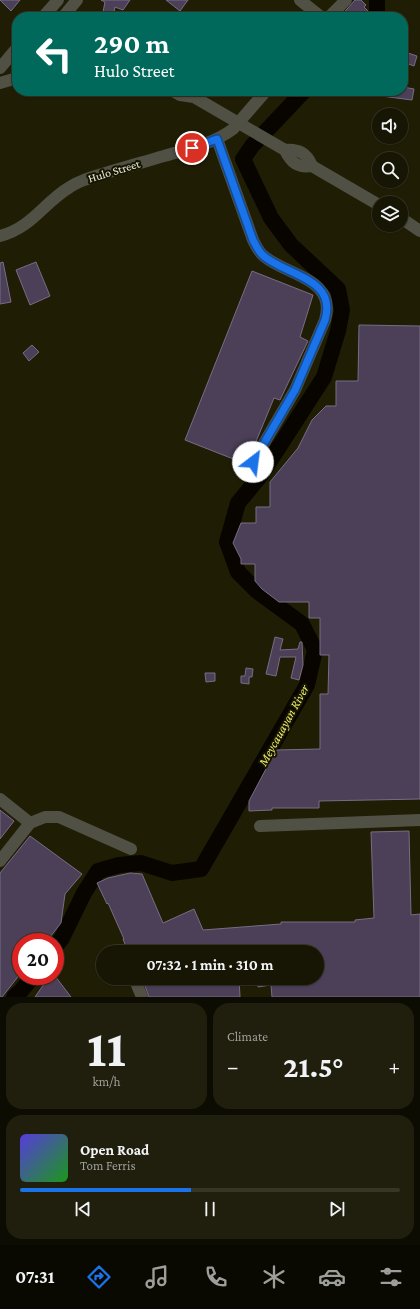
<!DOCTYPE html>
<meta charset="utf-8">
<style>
body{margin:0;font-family:"Crimson Pro",serif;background:#201f0e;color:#f1f3f6;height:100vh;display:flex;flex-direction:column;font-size:15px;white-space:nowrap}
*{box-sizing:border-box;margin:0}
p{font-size:13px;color:#9e9f9a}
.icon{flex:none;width:22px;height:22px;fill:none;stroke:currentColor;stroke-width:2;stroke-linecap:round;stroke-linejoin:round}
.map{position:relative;height:997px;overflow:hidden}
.drawer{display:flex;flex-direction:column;gap:6px;padding:6px;background:#0d0c02;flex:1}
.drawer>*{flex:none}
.top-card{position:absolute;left:12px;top:12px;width:396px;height:84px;border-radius:16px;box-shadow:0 1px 3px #0004,0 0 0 1px #363526;background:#00695c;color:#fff;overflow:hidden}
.fabs{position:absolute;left:372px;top:108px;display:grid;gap:8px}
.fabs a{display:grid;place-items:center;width:36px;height:36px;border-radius:50%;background:#171604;box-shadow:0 1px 3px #0004,0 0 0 1px #363526;font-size:20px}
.speed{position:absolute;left:12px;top:933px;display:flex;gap:8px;font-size:20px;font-weight:700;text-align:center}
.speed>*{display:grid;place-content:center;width:52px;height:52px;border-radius:50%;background:#171604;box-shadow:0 1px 3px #0004,0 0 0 1px #363526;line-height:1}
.speed .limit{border:6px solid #d22;background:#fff;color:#111}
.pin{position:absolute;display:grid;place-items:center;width:34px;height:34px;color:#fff;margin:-17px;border:2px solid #fff;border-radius:50%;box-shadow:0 1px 4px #0007}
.me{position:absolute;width:44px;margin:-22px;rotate:30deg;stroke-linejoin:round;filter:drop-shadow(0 0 3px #0008)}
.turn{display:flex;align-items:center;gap:14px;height:84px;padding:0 16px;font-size:18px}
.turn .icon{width:52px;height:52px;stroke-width:2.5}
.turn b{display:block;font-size:28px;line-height:34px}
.big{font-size:30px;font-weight:700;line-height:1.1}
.drawer .tile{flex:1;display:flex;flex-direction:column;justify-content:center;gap:6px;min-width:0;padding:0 14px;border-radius:16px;background:#201f0e}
.drawer .dial{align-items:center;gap:0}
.dial b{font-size:52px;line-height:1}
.song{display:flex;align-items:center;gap:12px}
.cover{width:48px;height:48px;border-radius:6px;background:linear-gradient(135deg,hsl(250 70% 55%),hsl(120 70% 35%))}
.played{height:4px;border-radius:2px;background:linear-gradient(90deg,#1a73e8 45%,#363526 45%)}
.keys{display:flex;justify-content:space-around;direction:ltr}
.heat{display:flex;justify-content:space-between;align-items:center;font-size:22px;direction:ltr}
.drawer .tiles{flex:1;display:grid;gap:6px;grid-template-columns:1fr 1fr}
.tile:last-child{grid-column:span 2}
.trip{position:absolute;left:96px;top:945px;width:228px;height:40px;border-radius:20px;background:#171604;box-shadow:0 1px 3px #0004,0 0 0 1px #363526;font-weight:700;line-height:40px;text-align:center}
.dock{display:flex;height:64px;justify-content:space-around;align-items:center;background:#090902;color:#9e9f9a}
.dock .icon{width:28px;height:28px}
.dock .active{color:#1a73e8}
.dock b{font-size:18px;color:#f1f3f6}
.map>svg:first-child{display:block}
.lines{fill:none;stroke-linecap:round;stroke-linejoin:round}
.river{stroke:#080500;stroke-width:16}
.building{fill:#4b4058;stroke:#786c85}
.minor{stroke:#505045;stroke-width:12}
.route-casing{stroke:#114b97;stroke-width:10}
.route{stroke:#1a73e8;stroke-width:7}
.labels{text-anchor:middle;stroke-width:4;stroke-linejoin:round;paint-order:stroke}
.street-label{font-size:12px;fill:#ededdd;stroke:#161500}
.water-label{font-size:13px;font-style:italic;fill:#eeeb6d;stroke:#161500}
</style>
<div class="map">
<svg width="420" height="997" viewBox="0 0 420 997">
<rect width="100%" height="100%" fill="#1f1e05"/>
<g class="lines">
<g class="river">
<path d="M377,17v-17"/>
<path d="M55,947l7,-9 22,-45 14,-22 21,-6 22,-2 31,10 29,-4 106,-184 8,-35 -13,-26 -45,-33 -19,-19 -11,-30 11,-39 23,-28 63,-98 14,-46 4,-21 -4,-21 -47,-44 -20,-27 -28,-59 9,-13 52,-55"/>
<path d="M14,997l7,-6 12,-15"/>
</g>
</g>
<g class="building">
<path d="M0,0h20l-9,11z"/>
<path d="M101,0h29l-7,10 -8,-3 -2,10h-11l3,-15z"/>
<path d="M166,0h22l-8,11z"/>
<path d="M355,0h6l5,5 -2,2 10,10h-34z"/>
<path d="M405,52l12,4 -3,10 -11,-4z"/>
<path d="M403,87l11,2 -2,11 -31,-4v-5h22z"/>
<path d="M3,262l8,40 -11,2v-41z"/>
<path d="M36,262l14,34 -20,9 -14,-35z"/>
<path d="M252,271l61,24 -13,42 8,4 -28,59 -6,-2 -19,46 -8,14 -1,6 -61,-24z"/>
<path d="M359,325l61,1v473l-101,2v7h-47v2l-23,1v-10l27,-51 44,-1v-55h8l1,-39h-9v-37h-11v-16h-30l-17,-13 -7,-8v-17h-14v-5l-8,-16 8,-20h15v-16h14v-25l28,-34 14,-28 14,-14h10v-25h22z"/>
<path d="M32,345l7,7 -10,9 -6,-8z"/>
<path d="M275,637l8,2 -3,11 18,-1 2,-7h2l1,23 -4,15 -8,-2 5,-21h-16l-4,19 -10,-2z"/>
<path d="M246,668l7,1 -1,8h-3v7l-8,-1v-7h4z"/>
<path d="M205,673h10v8l-9,1z"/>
<path d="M0,810l14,11 -14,18z"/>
<path d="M409,831l2,84 9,-1v83h-148l-1,-12 -13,2 -1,-9h60v-26h-189l-5,-13h1l-16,-36 -1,1 -10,-21 11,-5 22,-5 12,1 21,49 31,-14 9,21 78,-6v-2h74v-2l19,-2 -3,-86z"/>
<path d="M30,836l52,38 -17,20 -4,29 -15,19h-25v31l-19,24h-2v-124z"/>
<path d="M55,976l16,21h-36l9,-13z"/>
<path d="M142,978h97l1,19h-91z"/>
</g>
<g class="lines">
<g class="minor">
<path d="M300,0l21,17"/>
<path d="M43,17l15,-17"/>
<path d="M63,17l14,-17"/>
<path d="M329,17l17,-17"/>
<path d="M0,68l17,-20"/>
<path d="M0,83l17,-5"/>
<path d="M173,91l7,4 14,2 91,53c14,-1 22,3 27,16"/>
<path d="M217,139l36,101c3,6 6,13 12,17 24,19 72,22 60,63l-30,70 -42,72"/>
<path d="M285,150c6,13 13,18 27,16l67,39"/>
<path d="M401,218l19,13"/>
<path d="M0,236c33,-9 43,-33 70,-49 4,-3 9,-5 14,-7 26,-9 53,-16 80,-24 24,-7 49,-12 69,-27l33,-38"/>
<path d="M0,799l30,24"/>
<path d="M260,826l160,-6"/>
<path d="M0,861l30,-38 15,-6h14l72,32"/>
<path d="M134,978l8,19"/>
</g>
</g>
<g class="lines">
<g class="route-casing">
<path id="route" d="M192,148l25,-9 36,101c3,6 6,13 12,17 24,19 72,22 60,63l-30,70 -42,72"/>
</g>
<use href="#route" class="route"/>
</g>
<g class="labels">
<g class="street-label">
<text transform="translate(114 171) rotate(-17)" y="4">Hulo Street</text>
</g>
<g class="water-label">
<text transform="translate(283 725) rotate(-61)" y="5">Meycauayan River</text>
</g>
</g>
</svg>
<div class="fabs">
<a><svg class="icon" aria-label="sound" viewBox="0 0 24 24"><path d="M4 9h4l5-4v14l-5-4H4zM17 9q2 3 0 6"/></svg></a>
<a><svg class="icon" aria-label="search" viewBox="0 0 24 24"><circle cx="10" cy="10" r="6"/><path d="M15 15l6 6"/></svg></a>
<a><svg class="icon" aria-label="layers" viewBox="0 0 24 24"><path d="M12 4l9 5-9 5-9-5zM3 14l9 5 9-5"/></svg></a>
</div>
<div class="speed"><div class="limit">20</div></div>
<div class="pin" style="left:192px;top:148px;background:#d93025"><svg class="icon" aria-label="arrive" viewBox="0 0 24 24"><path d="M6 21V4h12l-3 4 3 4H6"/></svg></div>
<svg class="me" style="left:253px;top:462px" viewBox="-20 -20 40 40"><circle r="19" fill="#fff"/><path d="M0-13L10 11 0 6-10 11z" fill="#1a73e8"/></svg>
<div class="trip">07:32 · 1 min · 310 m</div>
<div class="top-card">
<div class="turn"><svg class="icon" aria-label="left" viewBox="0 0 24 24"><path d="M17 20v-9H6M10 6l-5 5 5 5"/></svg><div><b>290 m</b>Hulo Street</div></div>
</div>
</div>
<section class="drawer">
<div class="tiles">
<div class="tile dial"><b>11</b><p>km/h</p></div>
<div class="tile"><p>Climate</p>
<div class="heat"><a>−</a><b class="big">21.5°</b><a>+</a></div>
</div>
<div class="tile">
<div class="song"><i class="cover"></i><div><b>Open Road</b><p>Tom Ferris</p></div></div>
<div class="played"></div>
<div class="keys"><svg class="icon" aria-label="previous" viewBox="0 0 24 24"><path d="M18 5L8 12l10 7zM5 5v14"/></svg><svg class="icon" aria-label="pause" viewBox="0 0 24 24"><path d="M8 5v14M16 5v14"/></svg><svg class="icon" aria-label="next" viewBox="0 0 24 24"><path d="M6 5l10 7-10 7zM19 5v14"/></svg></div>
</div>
</div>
</section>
<nav class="dock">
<b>07:31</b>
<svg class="icon active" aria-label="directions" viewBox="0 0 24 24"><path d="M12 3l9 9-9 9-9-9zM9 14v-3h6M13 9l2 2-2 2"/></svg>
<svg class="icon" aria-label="music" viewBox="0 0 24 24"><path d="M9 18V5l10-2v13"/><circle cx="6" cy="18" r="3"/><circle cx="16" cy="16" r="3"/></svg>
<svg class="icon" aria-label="phone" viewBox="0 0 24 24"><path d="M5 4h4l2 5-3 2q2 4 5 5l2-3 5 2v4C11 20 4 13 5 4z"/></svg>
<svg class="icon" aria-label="climate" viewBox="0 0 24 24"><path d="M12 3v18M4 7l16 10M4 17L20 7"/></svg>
<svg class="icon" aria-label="car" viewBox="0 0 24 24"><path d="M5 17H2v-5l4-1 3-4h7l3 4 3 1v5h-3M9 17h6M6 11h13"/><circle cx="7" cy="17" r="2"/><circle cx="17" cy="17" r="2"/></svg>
<svg class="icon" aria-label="filters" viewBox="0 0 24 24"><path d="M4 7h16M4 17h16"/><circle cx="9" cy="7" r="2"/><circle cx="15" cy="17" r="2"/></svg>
</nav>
